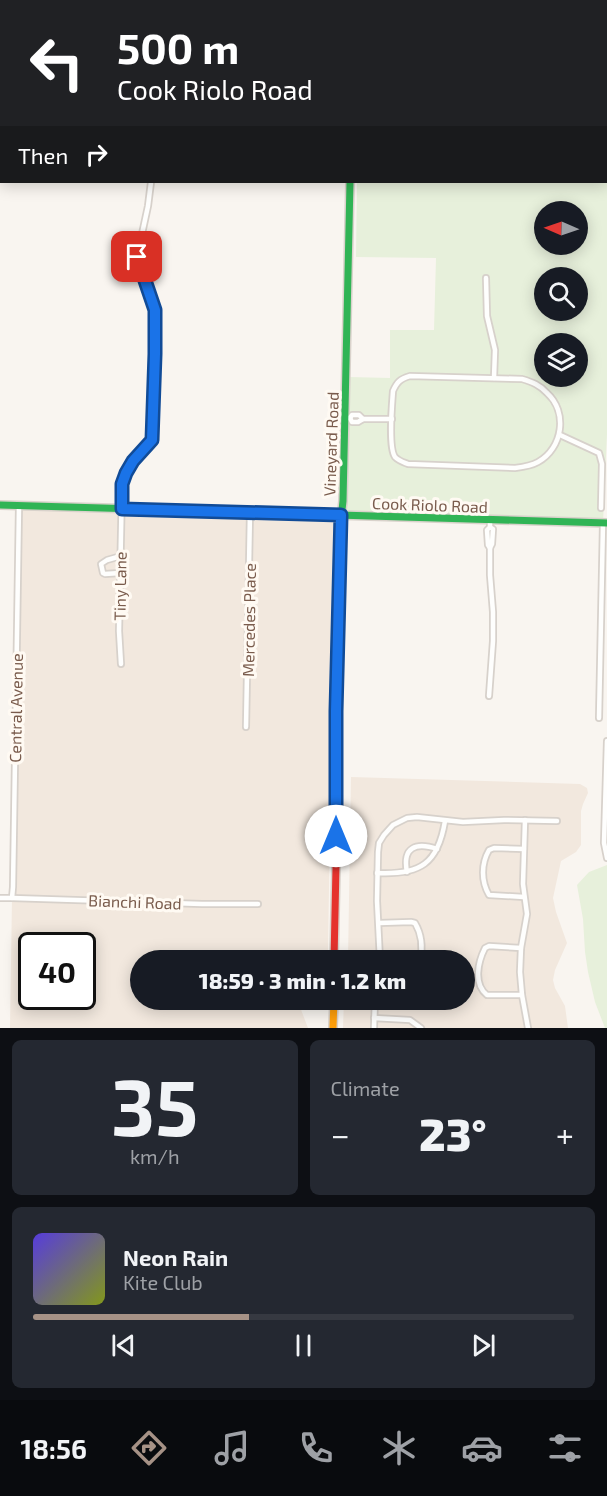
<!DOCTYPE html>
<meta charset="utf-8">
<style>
body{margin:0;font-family:"Exo 2",sans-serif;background:#242831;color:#f1f3f6;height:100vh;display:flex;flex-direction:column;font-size:22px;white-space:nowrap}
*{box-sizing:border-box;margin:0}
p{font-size:20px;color:#9ea1a6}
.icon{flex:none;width:33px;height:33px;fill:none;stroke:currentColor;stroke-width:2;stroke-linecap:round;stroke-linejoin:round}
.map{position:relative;height:1028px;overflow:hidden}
.side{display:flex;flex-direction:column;gap:12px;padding:12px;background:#0d0f14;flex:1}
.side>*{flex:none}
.banner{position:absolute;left:0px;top:0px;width:608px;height:183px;box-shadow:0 3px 15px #0003;background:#202124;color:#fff;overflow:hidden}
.needle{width:39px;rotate:272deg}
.controls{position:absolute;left:534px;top:201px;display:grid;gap:12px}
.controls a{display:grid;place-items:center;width:54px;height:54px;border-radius:50%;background:#171b24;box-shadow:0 3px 15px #0003;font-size:30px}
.speed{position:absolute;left:18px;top:932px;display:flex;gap:12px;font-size:30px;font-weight:700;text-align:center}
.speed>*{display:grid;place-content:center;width:78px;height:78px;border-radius:50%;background:#171b24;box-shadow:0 3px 15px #0003;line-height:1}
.speed .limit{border:3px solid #111;border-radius:9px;background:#fff;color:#111}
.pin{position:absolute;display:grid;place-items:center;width:51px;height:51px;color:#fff;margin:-26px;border-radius:12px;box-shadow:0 3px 9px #0006}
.me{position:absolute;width:66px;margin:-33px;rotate:0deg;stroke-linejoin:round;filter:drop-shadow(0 0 4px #0008)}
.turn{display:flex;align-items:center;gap:21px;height:126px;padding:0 18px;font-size:27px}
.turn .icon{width:78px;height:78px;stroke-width:2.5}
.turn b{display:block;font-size:42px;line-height:51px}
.then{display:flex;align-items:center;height:57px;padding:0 18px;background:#0003;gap:12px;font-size:22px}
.big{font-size:45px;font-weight:800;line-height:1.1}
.side .tile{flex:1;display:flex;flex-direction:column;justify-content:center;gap:9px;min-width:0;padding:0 21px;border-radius:9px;background:#242831}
.side .dial{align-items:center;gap:0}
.dial b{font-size:78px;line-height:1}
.song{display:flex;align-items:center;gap:18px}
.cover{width:72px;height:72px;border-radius:9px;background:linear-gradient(135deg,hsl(250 70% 55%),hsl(70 70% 35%))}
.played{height:6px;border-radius:3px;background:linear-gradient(90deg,#a69286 40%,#363941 40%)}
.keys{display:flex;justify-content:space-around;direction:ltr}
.heat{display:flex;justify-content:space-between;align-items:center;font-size:33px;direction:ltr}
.side .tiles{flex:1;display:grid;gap:12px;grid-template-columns:1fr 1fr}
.tile:last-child{grid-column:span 2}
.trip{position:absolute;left:130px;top:950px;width:345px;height:60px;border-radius:30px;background:#171b24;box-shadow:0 3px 15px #0003;font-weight:800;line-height:60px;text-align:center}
.tab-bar{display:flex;height:96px;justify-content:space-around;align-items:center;background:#090b0e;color:#9ea1a6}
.tab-bar .icon{width:42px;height:42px}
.tab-bar .selected{color:#a69286}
.tab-bar b{font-size:27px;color:#f1f3f6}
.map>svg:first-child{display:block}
.residential{fill:#f2e8de;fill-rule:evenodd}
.green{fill:#e7f0db;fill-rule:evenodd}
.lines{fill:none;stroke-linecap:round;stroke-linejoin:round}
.street-casing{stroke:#d7d1cb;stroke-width:8}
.fast-casing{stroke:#d9d2cb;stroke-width:10}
.slow-casing{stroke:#d9d2cb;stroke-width:10}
.jam-casing{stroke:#d9d2cb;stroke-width:10}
.street{stroke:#fefefd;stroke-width:4.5}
.fast{stroke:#30b455;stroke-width:7}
.slow{stroke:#ff9f0a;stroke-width:7}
.jam{stroke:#e5322d;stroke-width:7}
.route-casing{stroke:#114b97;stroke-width:15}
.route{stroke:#1a73e8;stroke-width:10}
.labels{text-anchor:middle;stroke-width:6;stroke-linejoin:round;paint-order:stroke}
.street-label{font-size:16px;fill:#7a5c4d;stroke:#fffaf3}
</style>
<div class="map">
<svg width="607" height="1028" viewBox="0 0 607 1028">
<rect width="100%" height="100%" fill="#f9f5f0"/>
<g class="residential">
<path d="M18,509l317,13 -7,428 -31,1 -7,9h-149v39h156l11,29h-298zM32,945h50v51h-50z"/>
<path d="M351,777l229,7 7,4 1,5 -5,11 -2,7v34l-5,7 -15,9 -8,37 3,14 11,31 -12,27 -2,10 2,8 10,18 3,22h-225l1,-29h121v-39h-117z"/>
</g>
<g class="green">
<path d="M357,0h250v434l-4,89 -258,-8 4,-138 41,1v-48h44l2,-72 -80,-1 1,-75h249v-180h-249zM544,212h34v32h-34zM544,278h34v32h-34zM544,344h34v32h-34z"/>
<path d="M607,865v163h-2l-10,-26 -7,-30 -3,-20 -2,-33 -6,-34 12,-13z"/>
</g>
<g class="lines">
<g class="street-casing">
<g id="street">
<path d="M486,278l1,38 8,34 -1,28"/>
<path d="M410,376l112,3c10,3 18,6 25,14 21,19 16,55 -9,69 -7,4 -15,5 -23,6l-107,-4c-5,-2 -9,-3 -13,-7 -7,-10 -3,-52 -2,-66 4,-9 7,-12 17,-15z"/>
<path d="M345,418h5l2,4h6l5,-3h29"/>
<path d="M350,418l2,-3h7l4,4"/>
<path d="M560,435l39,18 3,11 -1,44"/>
<path d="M490,527l3,2 -1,15 -2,4 -2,-3 -1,-15 3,-3v-7"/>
<path d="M120,573l-15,1 -2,-1 -2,-9 6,-4 14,-4"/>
<path d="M121,664l-2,-33 3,-146 4,-12 7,-12 19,-21 3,-86v-44l-18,-53 11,-51 3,-24"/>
<path d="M489,696l4,-55v-29l-3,-37v-27"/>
<path d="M599,718l4,-195"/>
<path d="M246,727l4,-215"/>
<path d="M525,820l-2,64 4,30 -6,34 -1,24 2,23 6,33"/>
<path d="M607,858l-3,-15 3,-102"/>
<path d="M407,872c-5,-25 9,-30 30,-23"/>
<path d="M377,873c43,2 61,-9 68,-52"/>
<path d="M524,897l-35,-2c-8,-14 -8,-31 0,-45l5,-2 30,1"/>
<path d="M0,898h12l1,-11 6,-381"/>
<path d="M12,898l190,6h56"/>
<path d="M379,923l32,-1 4,1c7,12 8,24 5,37"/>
<path d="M521,948l-32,-2 -4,2c-7,14 -12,36 2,47h35"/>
<path d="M380,960l-3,-59 1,-49 1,-9 5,-8 9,-10 14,-7 10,-1 46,5 41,-2 53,1"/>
<path d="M374,1018l36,2 11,8"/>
<path d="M374,1028l1,-29"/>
</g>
</g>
<g class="fast-casing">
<g id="fast">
<path d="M354,0v2"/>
<path d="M0,505l607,18"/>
<path d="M337,820l-1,-109 5,-192 2,-18 7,-319"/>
</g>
</g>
<g class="slow-casing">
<path id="slow" d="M333,1028l1,-29"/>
</g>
<g class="jam-casing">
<path id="jam" d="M334,960l3,-140"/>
</g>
<use href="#street" class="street"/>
<use href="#fast" class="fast"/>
<use href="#slow" class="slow"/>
<use href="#jam" class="jam"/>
</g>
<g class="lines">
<g class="route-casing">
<path id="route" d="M137,257l18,53v44l-3,86 -19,21 -7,12 -4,11v25l219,6 -5,196v125"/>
</g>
<use href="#route" class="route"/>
</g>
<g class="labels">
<g class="street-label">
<text transform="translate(331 444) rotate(-88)" y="6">Vineyard Road</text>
<text transform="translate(430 505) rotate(2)" y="6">Cook Riolo Road</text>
<text transform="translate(120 586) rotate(-89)" y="6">Tiny Lane</text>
<text transform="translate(249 620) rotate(-89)" y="6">Mercedes Place</text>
<text transform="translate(16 708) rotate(-89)" y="6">Central Avenue</text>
<text transform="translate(135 902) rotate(2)" y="6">Bianchi Road</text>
</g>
</g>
</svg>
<div class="controls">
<a><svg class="needle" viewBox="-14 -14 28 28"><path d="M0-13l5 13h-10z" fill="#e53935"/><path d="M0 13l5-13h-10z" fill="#9ea1a6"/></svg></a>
<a><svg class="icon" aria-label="search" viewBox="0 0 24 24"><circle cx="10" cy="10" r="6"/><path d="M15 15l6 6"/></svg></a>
<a><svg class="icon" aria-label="layers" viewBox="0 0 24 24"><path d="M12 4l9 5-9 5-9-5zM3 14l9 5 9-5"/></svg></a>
</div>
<div class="speed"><div class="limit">40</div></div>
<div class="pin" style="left:137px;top:257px;background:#d93025"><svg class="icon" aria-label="arrive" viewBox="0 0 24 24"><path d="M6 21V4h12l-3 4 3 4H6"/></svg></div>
<svg class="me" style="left:336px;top:836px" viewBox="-20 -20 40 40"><circle r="19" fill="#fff"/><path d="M0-13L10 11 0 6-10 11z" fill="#1a73e8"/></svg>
<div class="trip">18:59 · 3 min · 1.2 km</div>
<div class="banner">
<div class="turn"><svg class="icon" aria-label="left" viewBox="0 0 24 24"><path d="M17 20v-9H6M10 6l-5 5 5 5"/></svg><div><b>500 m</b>Cook Riolo Road</div></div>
<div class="then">Then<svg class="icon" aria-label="right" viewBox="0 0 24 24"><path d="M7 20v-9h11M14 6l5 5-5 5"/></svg></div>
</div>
</div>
<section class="side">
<div class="tiles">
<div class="tile dial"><b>35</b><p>km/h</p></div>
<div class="tile"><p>Climate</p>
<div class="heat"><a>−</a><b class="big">23°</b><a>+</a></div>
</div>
<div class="tile">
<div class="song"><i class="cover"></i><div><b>Neon Rain</b><p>Kite Club</p></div></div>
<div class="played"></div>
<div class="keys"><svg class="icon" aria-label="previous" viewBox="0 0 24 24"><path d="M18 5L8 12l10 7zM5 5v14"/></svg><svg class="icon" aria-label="pause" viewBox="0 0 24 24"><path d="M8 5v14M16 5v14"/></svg><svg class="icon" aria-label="next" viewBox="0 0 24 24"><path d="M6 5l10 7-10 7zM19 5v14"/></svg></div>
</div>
</div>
</section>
<nav class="tab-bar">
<b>18:56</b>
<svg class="icon selected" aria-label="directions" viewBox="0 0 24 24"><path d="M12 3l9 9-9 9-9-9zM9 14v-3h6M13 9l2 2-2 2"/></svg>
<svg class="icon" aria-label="music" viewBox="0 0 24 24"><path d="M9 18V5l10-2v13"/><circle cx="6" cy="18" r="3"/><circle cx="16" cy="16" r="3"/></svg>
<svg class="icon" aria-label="phone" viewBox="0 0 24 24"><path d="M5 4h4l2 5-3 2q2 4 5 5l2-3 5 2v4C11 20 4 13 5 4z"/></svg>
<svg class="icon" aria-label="climate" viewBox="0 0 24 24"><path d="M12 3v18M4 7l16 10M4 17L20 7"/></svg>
<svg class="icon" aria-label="car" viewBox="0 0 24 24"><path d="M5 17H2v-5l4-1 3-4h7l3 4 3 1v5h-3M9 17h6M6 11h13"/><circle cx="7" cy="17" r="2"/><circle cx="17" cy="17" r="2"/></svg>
<svg class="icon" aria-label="filters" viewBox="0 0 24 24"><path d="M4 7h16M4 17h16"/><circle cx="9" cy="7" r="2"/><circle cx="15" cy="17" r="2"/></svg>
</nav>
